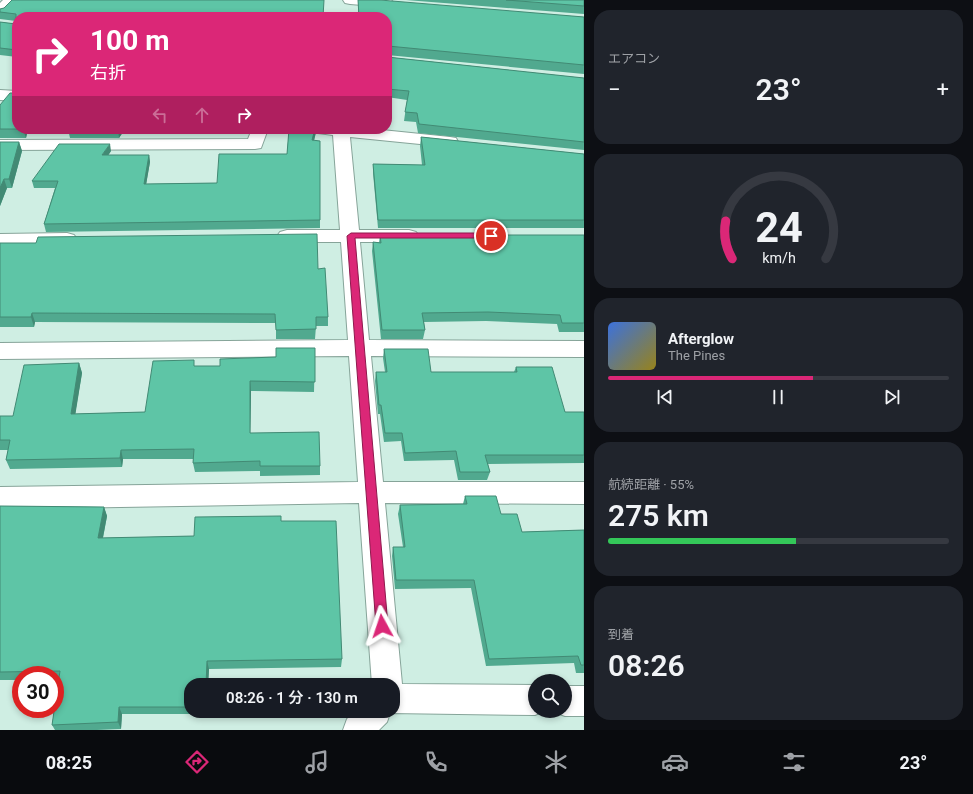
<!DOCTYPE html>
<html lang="ja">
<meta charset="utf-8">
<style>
body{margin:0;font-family:Roboto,"Noto Sans JP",sans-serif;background:#20242c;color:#f1f3f6;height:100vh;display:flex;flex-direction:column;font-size:15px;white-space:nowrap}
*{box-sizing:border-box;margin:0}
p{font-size:13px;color:#9ea1a6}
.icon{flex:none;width:22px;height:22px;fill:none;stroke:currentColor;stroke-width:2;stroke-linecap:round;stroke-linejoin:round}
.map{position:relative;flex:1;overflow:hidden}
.side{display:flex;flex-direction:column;gap:10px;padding:10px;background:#0d0f14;width:389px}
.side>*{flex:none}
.guide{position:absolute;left:12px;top:12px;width:380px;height:122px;border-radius:16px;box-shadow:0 2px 6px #0003;background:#db2777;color:#fff;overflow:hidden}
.fabs{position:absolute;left:528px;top:674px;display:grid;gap:8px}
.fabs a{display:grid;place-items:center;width:44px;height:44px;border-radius:50%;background:#171b24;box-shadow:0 2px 6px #0003;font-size:20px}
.speed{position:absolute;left:12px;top:666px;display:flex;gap:8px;font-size:20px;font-weight:700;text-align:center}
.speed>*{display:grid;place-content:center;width:52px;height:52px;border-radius:50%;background:#171b24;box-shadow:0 2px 6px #0003;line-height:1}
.speed .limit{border:6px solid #d22;background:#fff;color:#111}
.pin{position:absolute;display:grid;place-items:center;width:34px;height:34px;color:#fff;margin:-17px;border:2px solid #fff;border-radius:50%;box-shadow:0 1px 4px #0007}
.me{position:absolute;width:44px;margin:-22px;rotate:355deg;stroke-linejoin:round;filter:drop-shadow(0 0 3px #0008)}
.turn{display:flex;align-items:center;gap:14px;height:84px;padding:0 12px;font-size:18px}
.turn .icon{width:52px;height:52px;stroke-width:2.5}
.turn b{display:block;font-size:28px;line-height:34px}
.lanes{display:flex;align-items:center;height:38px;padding:0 12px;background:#0003;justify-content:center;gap:20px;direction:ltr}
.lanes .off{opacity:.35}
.big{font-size:30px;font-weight:600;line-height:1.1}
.side .widget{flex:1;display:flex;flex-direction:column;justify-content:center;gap:6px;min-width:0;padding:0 14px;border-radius:16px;background:#20242c}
.side .dial{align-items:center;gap:0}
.dial svg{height:104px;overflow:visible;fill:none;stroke:#363941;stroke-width:7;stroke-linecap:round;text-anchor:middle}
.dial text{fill:#f1f3f6;stroke:none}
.song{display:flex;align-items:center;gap:12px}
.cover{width:48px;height:48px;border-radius:6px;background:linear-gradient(135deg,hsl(220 70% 55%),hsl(50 70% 35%))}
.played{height:4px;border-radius:2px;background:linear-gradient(90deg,#db2777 60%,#363941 60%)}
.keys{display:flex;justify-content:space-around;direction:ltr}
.heat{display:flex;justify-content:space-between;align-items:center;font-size:22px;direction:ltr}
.charge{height:6px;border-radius:3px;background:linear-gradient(90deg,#34c759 55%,#363941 0)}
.trip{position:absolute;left:184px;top:678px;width:216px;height:40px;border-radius:16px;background:#171b24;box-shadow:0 2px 6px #0003;font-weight:600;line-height:40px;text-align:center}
.tab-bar{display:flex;height:64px;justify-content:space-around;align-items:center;background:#090b0e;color:#9ea1a6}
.tab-bar .icon{width:28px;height:28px}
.tab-bar .on{color:#db2777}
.tab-bar b{font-size:18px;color:#f1f3f6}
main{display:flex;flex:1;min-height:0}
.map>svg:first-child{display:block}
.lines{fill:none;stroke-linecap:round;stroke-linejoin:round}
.street-casing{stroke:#86a499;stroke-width:2}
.street{fill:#fff;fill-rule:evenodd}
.wall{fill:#51a98f}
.shaded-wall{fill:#428a74}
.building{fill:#5ec5a6;stroke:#428a74}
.route{fill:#db2777;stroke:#8e194d}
</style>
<main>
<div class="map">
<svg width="584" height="730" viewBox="0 0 584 730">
<rect width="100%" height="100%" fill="#cfeee3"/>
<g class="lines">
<g class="street-casing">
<g id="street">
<path d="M3,0h14l-12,14 -5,1v-12z"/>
<path d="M343,0h48l3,3 -2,3 -5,1 -37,-3 -5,-1z"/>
<path d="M0,90l17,1v10l-17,-1z"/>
<path d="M252,129h16l-7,19 -6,1 -255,1v-10l248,-1z"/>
<path d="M316,129h56l78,8 6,1 2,4 -2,4 -6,1 -100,-10 9,93h50l7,2 3,4 -3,4 -7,2h-49l9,98 215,1v16l-213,-1 12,126h201v22l-199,-1 17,181 133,1v26h9l-9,4 -145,-2 -3,9 -8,8h-36l4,-11 8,-8h38v-26h-21l-13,-182 -359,6v-22l358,-5 -9,-126 -349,3v-16l348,-3 -7,-98h-54l-7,-2 -3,-4 3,-4 7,-2h53l-7,-95 -15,-2z"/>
<path d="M67,233l7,2 3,4 -3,4 -7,2 -67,1v-12z"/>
<path d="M565,686h19v30h-19l-11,-4 11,-1z"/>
</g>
</g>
<use href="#street" class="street"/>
</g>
<g class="wall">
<path d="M12,0l5,17v40l-17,-2v-33l16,2v-3l-16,-2v-10l4,-1z"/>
<path d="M358,0l226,17v57l-197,-19v-38h-29z"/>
<path d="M406,0h178v14z"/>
<path d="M387,57l197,21v72l-166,-17 -2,-11 -12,-1 3,-21 -20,-3z"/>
<path d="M0,105l17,24h11l-2,9h-26z"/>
<path d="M68,129h57l-6,9h-49z"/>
<path d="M289,129h27v3l-2,9 6,79v8l-274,4 -2,-8 11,-36h-21l-2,-7 79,-30 -3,4h41l1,7 -4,22 71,-1 70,-29z"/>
<path d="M421,137l163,17v74h-206l-5,-55v-9l49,1 -2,-19z"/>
<path d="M0,142h19l3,9 -10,37h-5l-7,18z"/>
<path d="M380,235h204v97h-25l-2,-8 -71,-3 -62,1 1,8 -2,9h-42l-9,-88 1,-9 6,1z"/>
<path d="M0,243l318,26 10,48v9h-12l-1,13h-39v-16l-241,-1 -1,5h-34z"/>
<path d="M315,348l-1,44 -63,-1 -1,42 70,33v9l-60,1v-5l-65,1 -2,-9v-4h-70l-1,8 -112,2 -4,-9 2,-10h-8v-34h13l66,-53 3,10 -7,41 70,-2 50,-46h25l56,-9z"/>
<path d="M384,349l47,23h83l2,-5 49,45h19v51l-96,1 2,8 -3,8h-29l-4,-20 -50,1 -3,-20 -17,1 -4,-28h-2l-3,-33 1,-9h9l-2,-14z"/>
<path d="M465,496l36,18 21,18 62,-2v143h-8l-2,-10 -88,3 -15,-78 -76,1 -3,-33 1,-9h10l-5,-33 2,-9 63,-1z"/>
<path d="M0,506l104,1 3,9 -4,22 91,-2 87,-15 61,138 -1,8 -132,2 -1,16h-17v26h15v3h-84l-1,15 -24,1h-42l-3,-5 7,-46h-4v-4h-34v5h-21z"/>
</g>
<g class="shaded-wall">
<path d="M23,129h5l-2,9z"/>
<path d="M118,129h7l-6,9z"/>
<path d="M315,129h1v3l-4,16v-8z"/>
<path d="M19,142l3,9 -10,37 -3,-9z"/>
<path d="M110,144l1,7 -7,11 -2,-7z"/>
<path d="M149,155l1,7 -5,29 -1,-7z"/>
<path d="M4,179l3,9 -7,18v-18z"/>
<path d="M32,313l3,9 -1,5 -3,-10z"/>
<path d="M79,363l3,10 -8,50 -3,-9z"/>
<path d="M250,381l1,10 -1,51z"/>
<path d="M121,450l2,9 -1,8 -2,-9z"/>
<path d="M104,507l3,9 -6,31 -3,-9z"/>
<path d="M207,661l2,8 -1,16h-2z"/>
<path d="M119,707l3,7 -1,15 -3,-7z"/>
</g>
<g class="building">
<path d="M12,0h312l-1,17h-306v33l-17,-2v-26l16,2v-10l-16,-2v-3l4,-1z"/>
<path d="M358,0h22l204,17v48l-196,-19 -1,1v-30h-28z"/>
<path d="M506,0h78v6z"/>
<path d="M387,57l197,21v64l-165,-18 -2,-11 -12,-1 4,-21 -22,-2z"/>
<path d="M10,93h7v36h6h-23v-24z"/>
<path d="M289,129h26l-3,11 8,1v79l-276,4 14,-43h-26l27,-37h51l-8,11h47l-5,29 73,-1 2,-29h68z"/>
<path d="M421,137l163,17v66h-206l-5,-56 52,1z"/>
<path d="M0,142h19l-10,37h-5l-4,9z"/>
<path d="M317,234l1,35 7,-1 3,49h-12v12l-40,1 -1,-16 -243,-1 -1,4h-31v-74h36l2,-6z"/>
<path d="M380,235h204v88h-22l-2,-8 -72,-3 -66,1 3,17h-43l-9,-88 8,1z"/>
<path d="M276,348h39v34l-65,-1v52l69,-1 1,34h-60v-5l-67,2 1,-14 -73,1 -1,8 -114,2 4,-20h-10v-24h13l11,-51 55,-2 -8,51 74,-2 8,-51 41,-1v6h26v-7l56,-2z"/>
<path d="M384,349h44l3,23h86l-1,-5h36l13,45h19v43h-99l5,17h-30l-4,-21 -51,2 -3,-20h-17l-4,-28h-2l-3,-33h11z"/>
<path d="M465,496h31l5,18h16l5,18 62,-2v135h-3l-3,-9 -89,3 -15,-79h-78l-3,-33h12l-5,-42 67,-1z"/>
<path d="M0,506l104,1 -6,31 96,-2 1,-19 86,-1v5h55l6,138 -135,2 -1,24h-15v22h-72l-1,15 -66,3 8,-54 -60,1z"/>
</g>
<path class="route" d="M351,233h140l4,3 -4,2h-136l33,388 -2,3 -4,2 -4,-2 -2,-3 -29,-390z"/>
</svg>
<div class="fabs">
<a><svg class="icon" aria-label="search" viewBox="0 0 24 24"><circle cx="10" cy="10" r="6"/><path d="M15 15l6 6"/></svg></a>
</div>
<div class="speed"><div class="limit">30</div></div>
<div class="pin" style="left:491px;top:236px;background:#d93025"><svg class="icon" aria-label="arrive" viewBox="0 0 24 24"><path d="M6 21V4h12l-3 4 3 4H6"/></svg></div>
<svg class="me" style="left:382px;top:626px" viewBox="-20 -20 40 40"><path d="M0-17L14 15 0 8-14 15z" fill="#db2777" stroke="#fff" stroke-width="4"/></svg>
<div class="trip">08:26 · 1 分 · 130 m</div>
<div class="guide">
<div class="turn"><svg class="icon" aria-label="right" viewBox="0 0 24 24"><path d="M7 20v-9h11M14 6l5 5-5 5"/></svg><div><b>100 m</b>右折</div></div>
<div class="lanes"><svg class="icon off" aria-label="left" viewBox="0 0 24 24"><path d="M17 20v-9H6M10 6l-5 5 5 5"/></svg><svg class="icon off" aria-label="ahead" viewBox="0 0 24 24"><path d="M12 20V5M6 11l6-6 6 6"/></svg><svg class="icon" aria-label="right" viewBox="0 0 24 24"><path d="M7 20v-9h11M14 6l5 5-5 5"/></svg></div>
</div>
</div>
<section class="side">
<div class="widget"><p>エアコン</p>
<div class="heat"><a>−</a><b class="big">23°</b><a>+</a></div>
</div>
<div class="widget dial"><svg viewBox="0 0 100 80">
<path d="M14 69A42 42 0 1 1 86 69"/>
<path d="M14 69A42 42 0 0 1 9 40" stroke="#db2777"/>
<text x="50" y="56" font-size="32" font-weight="700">24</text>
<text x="50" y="72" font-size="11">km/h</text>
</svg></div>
<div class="widget">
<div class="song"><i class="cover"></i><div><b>Afterglow</b><p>The Pines</p></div></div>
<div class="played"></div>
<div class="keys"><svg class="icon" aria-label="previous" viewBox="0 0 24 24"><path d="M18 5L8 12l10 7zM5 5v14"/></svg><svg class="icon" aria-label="pause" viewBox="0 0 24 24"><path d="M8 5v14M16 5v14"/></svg><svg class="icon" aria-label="next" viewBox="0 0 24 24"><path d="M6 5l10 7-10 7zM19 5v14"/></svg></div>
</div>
<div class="widget"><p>航続距離 · 55%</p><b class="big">275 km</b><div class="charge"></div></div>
<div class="widget"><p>到着</p><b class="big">08:26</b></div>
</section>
</main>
<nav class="tab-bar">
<b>08:25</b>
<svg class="icon on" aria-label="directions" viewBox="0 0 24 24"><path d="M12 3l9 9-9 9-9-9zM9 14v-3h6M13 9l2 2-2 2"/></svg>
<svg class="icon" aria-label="music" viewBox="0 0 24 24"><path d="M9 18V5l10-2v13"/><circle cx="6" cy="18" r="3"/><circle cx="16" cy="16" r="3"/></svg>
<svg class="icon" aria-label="phone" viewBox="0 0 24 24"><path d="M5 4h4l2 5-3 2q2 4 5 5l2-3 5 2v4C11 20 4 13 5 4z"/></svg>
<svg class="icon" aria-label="climate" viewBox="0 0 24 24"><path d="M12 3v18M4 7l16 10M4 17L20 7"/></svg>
<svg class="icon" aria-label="car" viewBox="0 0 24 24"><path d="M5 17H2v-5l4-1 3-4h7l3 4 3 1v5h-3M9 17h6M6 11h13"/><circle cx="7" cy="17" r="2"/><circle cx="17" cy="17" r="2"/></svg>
<svg class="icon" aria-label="filters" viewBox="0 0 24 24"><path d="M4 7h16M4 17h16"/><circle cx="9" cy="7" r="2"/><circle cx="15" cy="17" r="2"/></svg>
<b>23°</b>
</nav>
